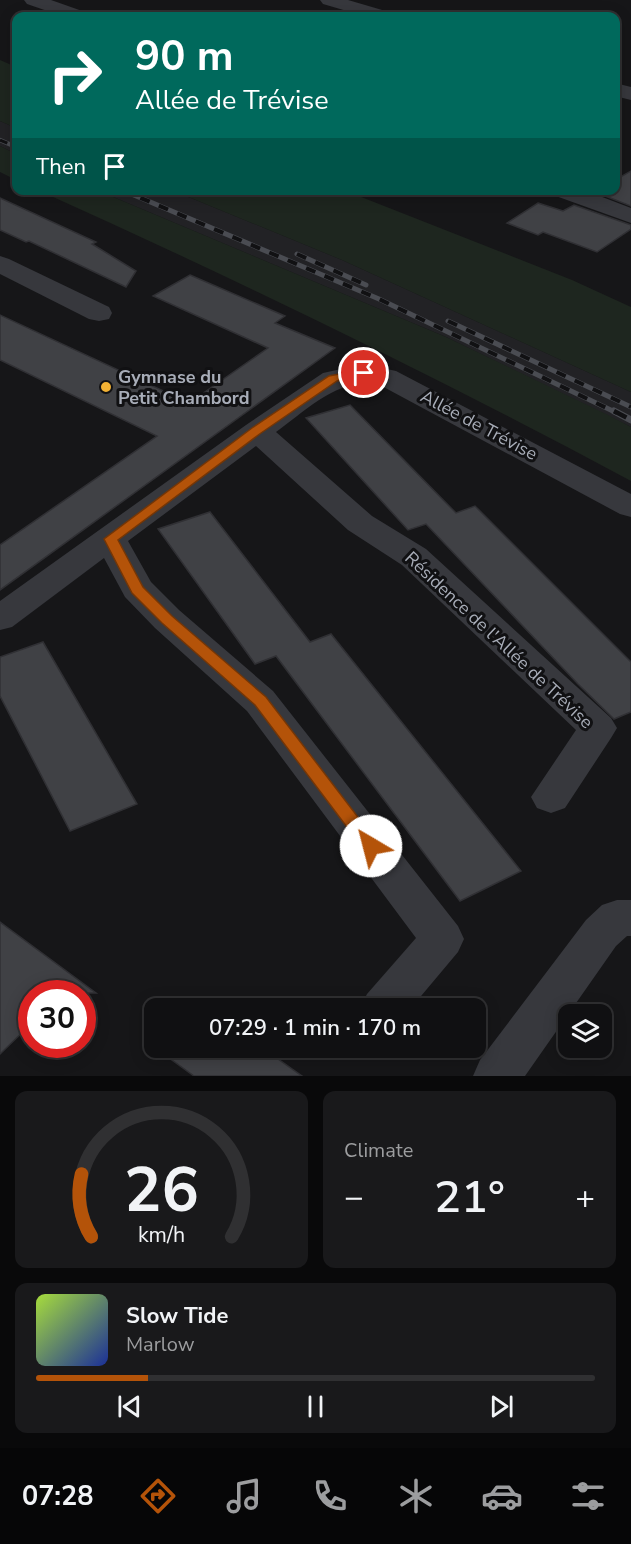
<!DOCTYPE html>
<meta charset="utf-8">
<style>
body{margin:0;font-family:"Nunito Sans",sans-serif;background:#19191b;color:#f1f3f6;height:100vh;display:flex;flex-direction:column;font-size:22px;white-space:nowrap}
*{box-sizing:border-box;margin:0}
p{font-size:20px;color:#9c9d9f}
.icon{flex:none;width:33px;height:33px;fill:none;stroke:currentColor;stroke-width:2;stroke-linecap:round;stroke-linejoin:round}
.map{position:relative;height:1076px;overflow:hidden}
.drawer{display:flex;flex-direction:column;gap:15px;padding:15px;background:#09090a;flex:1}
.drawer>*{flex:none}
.banner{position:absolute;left:12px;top:12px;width:608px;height:183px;border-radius:12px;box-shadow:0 3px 15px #0003,0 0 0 2px #303032;background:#00695c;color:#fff;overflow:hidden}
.tools{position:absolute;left:558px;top:1004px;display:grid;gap:12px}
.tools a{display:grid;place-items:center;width:54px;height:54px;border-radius:12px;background:#101012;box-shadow:0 3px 15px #0003,0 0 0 2px #303032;font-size:30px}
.speed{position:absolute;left:18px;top:980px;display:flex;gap:12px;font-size:30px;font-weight:700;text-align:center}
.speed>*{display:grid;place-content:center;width:78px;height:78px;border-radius:50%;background:#101012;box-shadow:0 3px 15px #0003,0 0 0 2px #303032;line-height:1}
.speed .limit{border:9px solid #d22;background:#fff;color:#111}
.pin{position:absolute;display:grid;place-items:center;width:51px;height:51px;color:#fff;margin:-26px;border:3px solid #fff;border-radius:50%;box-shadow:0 2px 6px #0007}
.me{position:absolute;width:66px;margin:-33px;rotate:323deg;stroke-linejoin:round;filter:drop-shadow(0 0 4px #0008)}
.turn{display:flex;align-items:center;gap:21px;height:126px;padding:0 24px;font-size:27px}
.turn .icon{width:78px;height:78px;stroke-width:2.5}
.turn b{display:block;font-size:42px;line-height:51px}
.then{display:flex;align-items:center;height:57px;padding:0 24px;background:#0003;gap:12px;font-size:22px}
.big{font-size:45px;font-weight:600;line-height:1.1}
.drawer .card{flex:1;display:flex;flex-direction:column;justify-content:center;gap:9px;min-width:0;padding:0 21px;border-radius:12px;background:#19191b}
.drawer .dial{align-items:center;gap:0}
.dial svg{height:156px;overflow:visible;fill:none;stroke:#303032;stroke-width:7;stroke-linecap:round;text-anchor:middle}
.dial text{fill:#f1f3f6;stroke:none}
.song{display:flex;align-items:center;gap:18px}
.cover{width:72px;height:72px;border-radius:9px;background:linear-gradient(135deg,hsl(80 70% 55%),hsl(230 70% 35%))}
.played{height:6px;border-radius:3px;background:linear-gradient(90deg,#b45309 20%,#303032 20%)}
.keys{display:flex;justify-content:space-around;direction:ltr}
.heat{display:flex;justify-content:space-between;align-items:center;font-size:33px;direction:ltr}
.drawer .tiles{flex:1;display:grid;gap:15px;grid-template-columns:1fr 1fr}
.card:last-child{grid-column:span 2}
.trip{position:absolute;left:144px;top:998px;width:342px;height:60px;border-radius:12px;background:#101012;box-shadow:0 3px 15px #0003,0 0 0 2px #303032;font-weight:600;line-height:60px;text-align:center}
.tab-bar{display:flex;height:96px;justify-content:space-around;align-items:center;background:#060607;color:#9c9d9f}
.tab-bar .icon{width:42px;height:42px}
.tab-bar .active{color:#b45309}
.tab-bar b{font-size:27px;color:#f1f3f6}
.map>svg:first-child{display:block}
.built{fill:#222225}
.green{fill:#1e261f}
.building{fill:#404145;stroke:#303034;stroke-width:1.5}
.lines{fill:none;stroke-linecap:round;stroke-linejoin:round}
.minor{fill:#37383d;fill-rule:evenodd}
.rail-far2-casing{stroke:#4a4c52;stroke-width:4.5}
.rail-far1-casing{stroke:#4a4c52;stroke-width:5}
.rail-casing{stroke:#4a4c52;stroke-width:7}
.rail-far2{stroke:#111113;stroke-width:3;stroke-dasharray:8;stroke-linecap:butt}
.rail-far1{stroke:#111113;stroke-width:4;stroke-dasharray:10;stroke-linecap:butt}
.rail{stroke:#111113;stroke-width:4.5;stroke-dasharray:14;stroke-linecap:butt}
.route{fill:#b45309;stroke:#753606;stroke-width:1.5}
.poi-dot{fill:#f2b134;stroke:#111113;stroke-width:2}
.labels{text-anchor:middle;stroke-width:6;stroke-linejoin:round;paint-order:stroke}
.poi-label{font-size:18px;font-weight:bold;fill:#a8adb8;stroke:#111113;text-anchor:start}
.street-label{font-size:18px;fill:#a8adb8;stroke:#111113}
</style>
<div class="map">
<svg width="631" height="1076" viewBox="0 0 631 1076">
<rect width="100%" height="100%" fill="#161618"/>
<g class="built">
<path d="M0,121l16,7v26l-16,-8z"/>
<path d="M99,191h75l168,69 289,132v35l-185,-90z"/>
</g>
<g class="green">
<path d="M0,60l16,7v61l-16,-7z"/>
<path d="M0,146l16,8v26l-16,-8z"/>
<path d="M40,191h59l347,146 162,78 23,12v54c-194,-104 -391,-200 -591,-290z"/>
<path d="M174,191h172l226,89 59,27v85l-289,-132z"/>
</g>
<g class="building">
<path d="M631,171v35l-36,-14 20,-2v-10z"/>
<path d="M0,198l96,44 -4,2 44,27 -10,16 -97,-46 -3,1 -26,-12z"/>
<path d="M538,203l25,8 11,-6 57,20v4l-34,23 -54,-20 -5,3 -31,-12z"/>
<path d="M190,275l95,41 -10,7 60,25 -335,242v-45l157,-109 -157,-76v-45l189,88 79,-55 -115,-52z"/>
<path d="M350,405l106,108 19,-7 156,156v50l-17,7 -36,-35 -152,-160 -18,6 -102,-112z"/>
<path d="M210,512l100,130 21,-8 190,237 -61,30 -184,-245 -21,8 -97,-135z"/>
<path d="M43,642l94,162 -67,27 -70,-135v-39z"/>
<path d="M0,922l96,71h-64v30l-32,31z"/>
<path d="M154,1047h107l41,29h-108z"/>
</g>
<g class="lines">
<g class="minor">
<path d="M24,0h27l34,12 2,4h-25l-35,-12z"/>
<path d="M320,0h28l41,12 2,4h-27l-41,-12z"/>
<path d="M615,83l16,4v13l-16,-4z"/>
<path d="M550,190h34l47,18v15l-78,-28z"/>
<path d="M0,256l9,3 100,48 3,6 -3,6 -10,2 -10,-2 -89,-45z"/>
<path d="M364,364l32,7 235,123v23l-11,-3 -242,-130c-40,-7 -72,27 -102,48l96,84 54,33 185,169 6,10 -6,10 -46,70 -14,5 -14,-5 -6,-11 45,-67 -174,-165 -54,-35 -92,-84 -128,95 23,41 28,28 94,81 185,235 6,13 -6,13 -47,56h-51l7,-14 49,-56 -169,-227 -92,-83 -30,-31 -21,-39 -92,69 -12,3v-29l246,-176 77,-52z"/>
<path d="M617,900h14v36h-4l-11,10 -91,130h-52l7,-16 106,-140 16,-15z"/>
</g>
<g class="rail-far2-casing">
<path id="rail-far2" d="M0,140l16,7"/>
</g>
<g class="rail-far1-casing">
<g id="rail-far1">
<path d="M122,190l257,109 238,114"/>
<path d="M297,254l69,31"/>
<path d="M448,321l183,86"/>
</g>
</g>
<g class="rail-casing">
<path id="rail" d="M614,411l17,9"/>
</g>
<use href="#rail-far2" class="rail-far2"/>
<use href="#rail-far1" class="rail-far1"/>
<use href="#rail" class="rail"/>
</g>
<path class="route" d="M364,369l4,1v5l-31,6 -76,52 -143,107 25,47 29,29 94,81 111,145 3,4 -3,5 -6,2 -6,-2 -110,-146 -93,-82 -30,-30 -28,-54 148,-111 77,-52z"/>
<circle class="poi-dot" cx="106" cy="387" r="6"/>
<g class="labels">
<g class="poi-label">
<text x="118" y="383">Gymnase du<tspan x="118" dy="21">Petit Chambord</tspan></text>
</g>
<g class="street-label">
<text transform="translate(479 425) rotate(28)" y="6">Allée de Trévise</text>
<text transform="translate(499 640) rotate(43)" y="6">Résidence de l'Allée de Trévise</text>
</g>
</g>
</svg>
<div class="tools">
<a><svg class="icon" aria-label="layers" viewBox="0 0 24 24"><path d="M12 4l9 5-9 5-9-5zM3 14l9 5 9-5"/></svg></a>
</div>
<div class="speed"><div class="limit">30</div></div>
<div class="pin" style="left:364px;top:373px;background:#d93025"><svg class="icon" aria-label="arrive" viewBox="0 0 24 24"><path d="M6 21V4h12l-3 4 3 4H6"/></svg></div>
<svg class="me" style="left:371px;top:846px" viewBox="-20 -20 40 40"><circle r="19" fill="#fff"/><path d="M0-13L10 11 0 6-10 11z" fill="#b45309"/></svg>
<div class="trip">07:29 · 1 min · 170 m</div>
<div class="banner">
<div class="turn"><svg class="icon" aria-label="right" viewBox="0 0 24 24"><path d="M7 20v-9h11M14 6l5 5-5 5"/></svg><div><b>90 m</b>Allée de Trévise</div></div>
<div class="then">Then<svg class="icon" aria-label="arrive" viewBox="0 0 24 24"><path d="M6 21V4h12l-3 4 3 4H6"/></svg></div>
</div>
</div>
<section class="drawer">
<div class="tiles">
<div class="card dial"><svg viewBox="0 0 100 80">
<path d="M14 69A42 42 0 1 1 86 69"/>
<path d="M14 69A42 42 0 0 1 9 37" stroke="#b45309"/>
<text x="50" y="56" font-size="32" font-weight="700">26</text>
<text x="50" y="72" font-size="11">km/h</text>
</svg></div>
<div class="card"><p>Climate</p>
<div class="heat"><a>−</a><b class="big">21°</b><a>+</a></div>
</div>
<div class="card">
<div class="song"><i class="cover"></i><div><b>Slow Tide</b><p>Marlow</p></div></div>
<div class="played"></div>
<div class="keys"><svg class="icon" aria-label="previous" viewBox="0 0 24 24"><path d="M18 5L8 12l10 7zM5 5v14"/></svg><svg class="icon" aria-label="pause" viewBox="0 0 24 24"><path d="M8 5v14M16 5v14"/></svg><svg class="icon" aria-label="next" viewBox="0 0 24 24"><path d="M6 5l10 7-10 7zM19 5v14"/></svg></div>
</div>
</div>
</section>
<nav class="tab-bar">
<b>07:28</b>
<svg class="icon active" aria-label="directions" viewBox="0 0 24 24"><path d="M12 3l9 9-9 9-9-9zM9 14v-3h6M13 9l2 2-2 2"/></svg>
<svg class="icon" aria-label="music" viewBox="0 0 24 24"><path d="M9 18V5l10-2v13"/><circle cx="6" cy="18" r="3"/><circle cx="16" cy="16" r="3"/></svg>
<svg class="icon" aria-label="phone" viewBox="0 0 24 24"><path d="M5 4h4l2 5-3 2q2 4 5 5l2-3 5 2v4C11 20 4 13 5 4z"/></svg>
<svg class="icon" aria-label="climate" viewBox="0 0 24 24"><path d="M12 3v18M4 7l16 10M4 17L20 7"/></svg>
<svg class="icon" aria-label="car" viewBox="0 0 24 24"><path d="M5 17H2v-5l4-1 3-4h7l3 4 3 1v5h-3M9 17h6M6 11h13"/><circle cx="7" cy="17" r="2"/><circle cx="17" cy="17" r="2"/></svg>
<svg class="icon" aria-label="filters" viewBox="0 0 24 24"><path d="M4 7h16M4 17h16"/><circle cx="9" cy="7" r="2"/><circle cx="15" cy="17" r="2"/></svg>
</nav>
